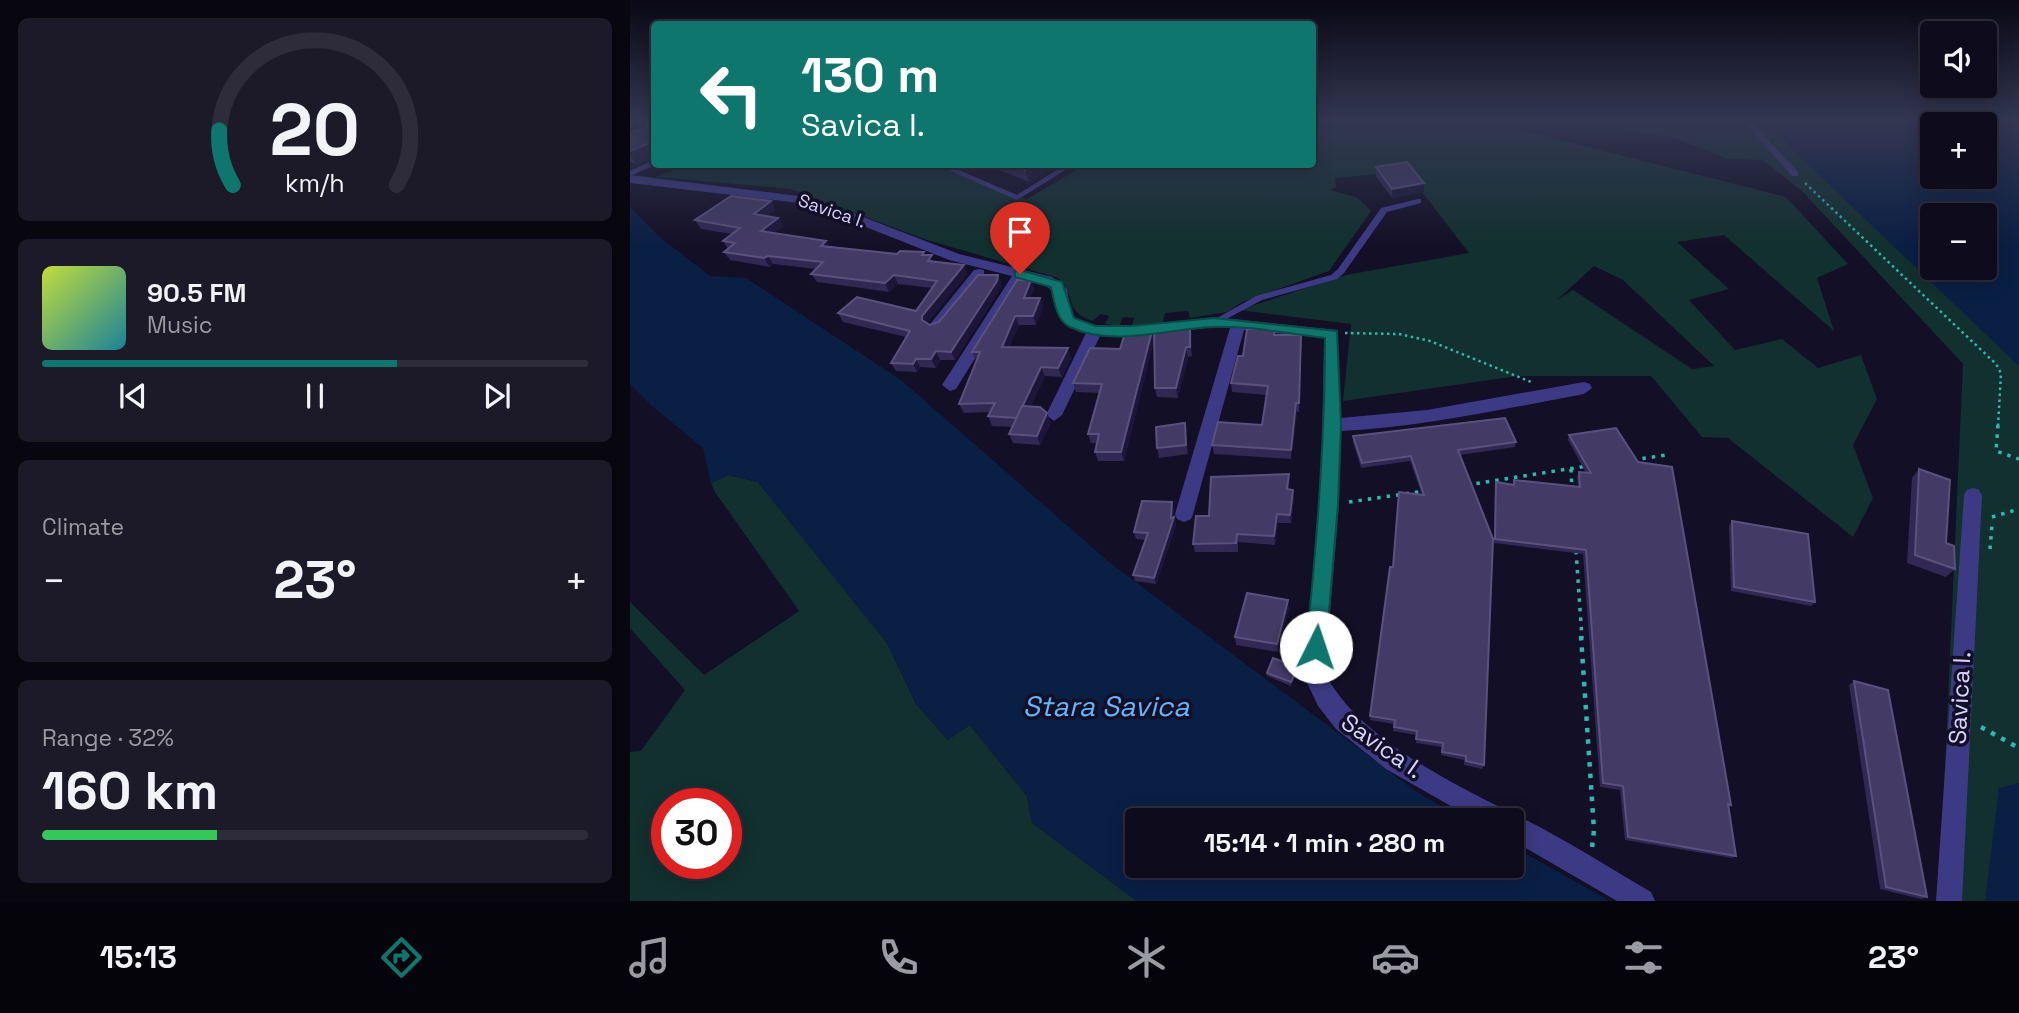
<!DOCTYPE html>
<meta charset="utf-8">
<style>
body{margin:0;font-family:"Space Grotesk",sans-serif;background:#1c1929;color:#f1f3f6;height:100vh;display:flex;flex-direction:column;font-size:26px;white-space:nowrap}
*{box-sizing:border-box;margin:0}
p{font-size:23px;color:#9b9ba3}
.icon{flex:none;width:38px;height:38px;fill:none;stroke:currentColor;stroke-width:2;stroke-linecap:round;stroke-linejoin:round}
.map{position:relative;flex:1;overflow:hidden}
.side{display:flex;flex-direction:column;gap:18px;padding:18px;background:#08060f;width:630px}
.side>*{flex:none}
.banner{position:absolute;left:21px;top:21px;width:665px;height:147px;border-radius:7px;box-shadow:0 4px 18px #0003,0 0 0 2px #2e2b3b;background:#0f766e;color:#fff;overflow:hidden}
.tools{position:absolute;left:1290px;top:21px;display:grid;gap:14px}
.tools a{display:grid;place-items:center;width:77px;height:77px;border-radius:7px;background:#0e0b1c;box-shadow:0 4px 18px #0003,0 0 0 2px #2e2b3b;font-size:35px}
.speed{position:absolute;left:21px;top:788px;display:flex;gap:14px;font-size:35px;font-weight:700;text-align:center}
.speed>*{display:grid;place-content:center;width:91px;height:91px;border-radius:50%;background:#0e0b1c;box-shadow:0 4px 18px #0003,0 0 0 2px #2e2b3b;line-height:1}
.speed .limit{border:10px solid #d22;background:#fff;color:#111}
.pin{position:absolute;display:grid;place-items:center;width:60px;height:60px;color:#fff;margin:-72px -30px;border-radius:50% 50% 50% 0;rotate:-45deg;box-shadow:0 0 7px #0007}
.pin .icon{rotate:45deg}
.me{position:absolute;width:77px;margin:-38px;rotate:4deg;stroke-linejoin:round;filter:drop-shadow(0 0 5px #0008)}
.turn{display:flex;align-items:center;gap:24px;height:147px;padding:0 35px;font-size:32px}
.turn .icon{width:91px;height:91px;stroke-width:2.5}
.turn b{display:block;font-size:49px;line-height:60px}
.big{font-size:52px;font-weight:700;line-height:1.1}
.side .tile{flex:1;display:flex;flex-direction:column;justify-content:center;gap:10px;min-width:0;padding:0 24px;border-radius:10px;background:#1c1929}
.side .dial{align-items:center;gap:0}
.dial svg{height:182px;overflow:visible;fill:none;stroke:#2e2b3b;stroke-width:7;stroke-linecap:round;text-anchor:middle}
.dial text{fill:#f1f3f6;stroke:none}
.song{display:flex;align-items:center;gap:21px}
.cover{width:84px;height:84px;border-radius:10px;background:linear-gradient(135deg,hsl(70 70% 55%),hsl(190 70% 35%))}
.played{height:7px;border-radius:4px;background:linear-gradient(90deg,#0f766e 65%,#2e2b3b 65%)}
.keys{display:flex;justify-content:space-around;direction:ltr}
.heat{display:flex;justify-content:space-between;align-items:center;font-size:38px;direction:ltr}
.charge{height:10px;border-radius:5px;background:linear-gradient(90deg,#34c759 32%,#2e2b3b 0)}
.trip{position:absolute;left:495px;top:808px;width:399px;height:70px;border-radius:7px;background:#0e0b1c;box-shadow:0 4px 18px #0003,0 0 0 2px #2e2b3b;font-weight:700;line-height:70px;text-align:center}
.tab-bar{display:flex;height:112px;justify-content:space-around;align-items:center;background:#06040b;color:#9b9ba3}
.tab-bar .icon{width:49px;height:49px}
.tab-bar .active{color:#0f766e}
.tab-bar b{font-size:32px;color:#f1f3f6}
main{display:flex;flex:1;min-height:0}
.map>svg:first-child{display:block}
.green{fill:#12302f;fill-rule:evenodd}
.water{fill:#0a1f44;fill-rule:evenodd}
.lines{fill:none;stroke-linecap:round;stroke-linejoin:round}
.path-far2{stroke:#2fb8b0;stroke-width:2.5;stroke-dasharray:2.5 3.5;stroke-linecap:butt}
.path-far1{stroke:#2fb8b0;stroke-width:3.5;stroke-dasharray:3.5 6;stroke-linecap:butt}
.path{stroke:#2fb8b0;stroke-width:4.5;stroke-dasharray:4.5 7;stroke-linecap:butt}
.service{fill:#3d3a85;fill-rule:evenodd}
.minor{fill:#3d3a85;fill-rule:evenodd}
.wall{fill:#312854}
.shaded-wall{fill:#1d163a}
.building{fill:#433a66;stroke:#5a527e;stroke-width:2}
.route{fill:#0f766e;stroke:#0a4d48;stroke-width:2}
.labels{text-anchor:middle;stroke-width:7;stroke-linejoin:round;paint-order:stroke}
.far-street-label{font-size:18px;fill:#d9d4ff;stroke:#130f26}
.near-street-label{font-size:24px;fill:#d9d4ff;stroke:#130f26}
.near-water-label{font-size:28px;font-style:italic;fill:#62b6ff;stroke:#130f26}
</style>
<main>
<section class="side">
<div class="tile dial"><svg viewBox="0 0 100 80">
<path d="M14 69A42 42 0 1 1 86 69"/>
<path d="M14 69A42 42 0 0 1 8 45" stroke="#0f766e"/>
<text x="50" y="56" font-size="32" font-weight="700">20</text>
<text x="50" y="72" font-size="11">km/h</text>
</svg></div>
<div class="tile">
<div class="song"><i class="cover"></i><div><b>90.5 FM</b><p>Music</p></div></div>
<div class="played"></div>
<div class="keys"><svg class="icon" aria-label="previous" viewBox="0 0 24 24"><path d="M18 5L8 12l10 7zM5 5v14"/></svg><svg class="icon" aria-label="pause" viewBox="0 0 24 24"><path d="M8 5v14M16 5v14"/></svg><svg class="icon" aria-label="next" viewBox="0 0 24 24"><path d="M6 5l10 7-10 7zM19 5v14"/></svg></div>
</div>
<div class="tile"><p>Climate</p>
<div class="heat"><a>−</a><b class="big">23°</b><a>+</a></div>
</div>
<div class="tile"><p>Range · 32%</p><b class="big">160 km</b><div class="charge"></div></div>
</section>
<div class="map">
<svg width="1389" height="901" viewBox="0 0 1389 901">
<rect width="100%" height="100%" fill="#130f26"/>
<g class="green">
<path d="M683,120h168l305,77 62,67 -31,14 17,53 -110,-96 -47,7 52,47 -40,11 46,50 47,-11 36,29 43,-13 16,44 -24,46 20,53 -20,39 -125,-99 -26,-1 -51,-61h-133l-175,25 8,-77 -112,-14 107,-35 123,-22 -63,-82 -71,7 1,9 -5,3 27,8 13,13 -42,60 -87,31 -15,10 -37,6 -2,-7 -23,2 -2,9 -31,4 2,-8 -11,-1 -4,9 -14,-2 4,-8 -9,-2 -7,7c-30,-9 -16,-27 -35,-43l-131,-38 -136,-51 -135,-12 30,-13 256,1 85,34 58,-34 227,-1zM964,266l29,14 91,86 -22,3 -119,-79 -16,10z"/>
<path d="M965,120h424v781h-80l24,-537 -161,-173 -39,-31 -35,-1 -55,-22 -78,-12zM1302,124h52v53h-52zM1302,215h52v53h-52z"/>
<path d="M98,475l30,7 129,161 29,61 31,35 23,-14 57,71 5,27 105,78h-507v-149l11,-1 44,-61 -55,-62v-26l74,73 95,-64 -84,-119 -4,-9zM37,803h59v60h-59z"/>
</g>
<g class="water">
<path d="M1135,120h254v246l-222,-212zM1302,124h52v53h-52zM1302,215h52v53h-52z"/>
<path d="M0,207l31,31 49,38 36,2 155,102 208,182 308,230 50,29h-329v45h374v-20l98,55h-473l-105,-78 -5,-27 -57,-71 -22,15 -32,-36 -29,-61 -129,-161 -30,-7 -17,8 -8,-35 -51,-42 -22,-22z"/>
<path d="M1389,783v118h-34l14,-113z"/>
</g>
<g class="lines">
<g class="path-far2">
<path d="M1175,183l191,181 5,9 -3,53"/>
<path d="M715,333l54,1 31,7 101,41"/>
</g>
<g class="path-far1">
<path d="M1368,425l-2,26 23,8"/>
<path d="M1003,460l33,-5"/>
<path d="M941,469l1,22"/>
<path d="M837,485l120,-19"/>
<path d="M719,502l76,-11"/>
<path d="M1362,517l27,-8"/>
<path d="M1360,549l2,-24"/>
<path d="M946,551l6,87"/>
</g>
<g class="path">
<path d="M951,636l13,194 -2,18"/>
<path d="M1351,727l38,21"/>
</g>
<g class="service">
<path d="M1113,120h6l49,52v4h-6z"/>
<path d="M21,161h3v3h3l-27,12v-5z"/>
<path d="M305,164h10l72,31 49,-31h9l-58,36z"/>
<path d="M788,199h3v4l-34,9 -43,61 -7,6 -75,21 -45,24 -3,1 -4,-3 46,-26 75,-21 7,-6 43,-61z"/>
</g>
<g class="minor">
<path d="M0,175l184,23 145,56 93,23 15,12 4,24 4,5 22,8 50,-1 67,-8 123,13 4,88 86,-8 157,-28 6,2 2,4 -8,6c-81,15 -161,33 -243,37l-2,73 -14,169c33,66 132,113 195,144 45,22 88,50 131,75l4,9h-38l-105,-61v-19h-35l-91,-52 -50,-40 -18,-23 -15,-32 18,-170 3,-166 -80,-8 -51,184 -2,5 -7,3 -7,-3 -2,-5 55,-186 -16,-1 -67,8 -47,1 -38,79 -8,6 -8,-6 40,-82c-27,-11 -29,-13 -33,-42l-11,-8 -18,-4 -68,110 -6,2 -8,-6 70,-109 -63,-16 -141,-56 -178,-21z"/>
<path d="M349,269l5,1v6l-43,53h-10l-3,-3 3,-3 43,-53z"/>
<path d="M1343,488l6,2 3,5 -20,406h-26l28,-406 3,-5z"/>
</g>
</g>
<g class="wall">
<path d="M0,120h24v37l-17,8 -7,-4z"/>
<path d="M355,164h73l-29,18z"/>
<path d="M746,167l48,25 -32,6 -16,-22z"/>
<path d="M146,210l-9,6 11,2 5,8 -9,7 55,14 68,7 27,-2 1,3 10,7 32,12 -40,49 3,2 9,-3 59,-47 3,8 -1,6 -45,71h-15l-4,8 -16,-1 -3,5 -21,-1 -5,-8 15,-26 -63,-15 -5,-9 78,-2 16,-23 -34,-4 -9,8 -42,-6 -30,-4 -6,-8 5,-5 -43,-5 -3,3 -40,-7 -6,-8 4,-3 -5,-8 9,-7 -31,-5 -6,-9z"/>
<path d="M401,280l3,9 -4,9h10l3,9 -7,18h-17l-10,22 62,11 -9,19 -17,-1 -15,31 21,15 -11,23 -27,-2 -4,-9 4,-7 -21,-1 -4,-10 2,-4 -26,1 -5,-9 17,-43 -4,-9z"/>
<path d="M560,327l2,9v20l-4,1 -10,41 -21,-1 -2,-9 -1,-48 -30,121h-26l-3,-9 2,-9h-6l-3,-9 12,-41 -24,-1 -3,-9 47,-34 32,-18 2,9z"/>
<path d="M645,335h26l-2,77h-2l-6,47 -77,-5 -2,-9 50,-20 4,-30 -34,-3 -1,-9 12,-27z"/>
<path d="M986,428l115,377 -3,2 8,49 -4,2 -107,-18 -5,-50 -20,-3 -17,-233 -89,-11 1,-56 1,-5 17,2 1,-4 64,7 -1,-10 2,-5 7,1 -18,-33 1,-5z"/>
<path d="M556,433l2,21 -29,4 -2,-10z"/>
<path d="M723,436l163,6 -1,5 -55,8 24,310 -2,4 -18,-4v-5l-23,-5 1,-8 -26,-4v-8l-23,-4 1,-7 -24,-4 20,-153h3l29,-72 -12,-34 -49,7 -8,-26z"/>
<path d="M1289,469l36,100 -9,8 -39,-14 5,-85z"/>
<path d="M659,474l-1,16 6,8 -3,25h-13l-3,22 -37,-3v10h-43l-2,-8 16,-28z"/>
<path d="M544,510l-1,7h1l2,8 -20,59 -21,-3 -2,-6 12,-35 -9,-1 -2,-7z"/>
<path d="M1102,521l83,81 -4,4 -80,-15 -2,-65z"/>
<path d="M659,607l-11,45 -42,-7 -1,-8z"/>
<path d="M668,667v3l-7,16 -24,-10v-3z"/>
<path d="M1224,681l73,216 -6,2 -41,-10 -31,-204z"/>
</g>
<g class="shaded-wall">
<path d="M7,120h12l5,7 -24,10v-15z"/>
<path d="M24,141v16l-17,8 -7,-9v-5z"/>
<path d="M404,164h24l-29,18 -4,-12z"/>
<path d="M794,183v9l-32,6v-9z"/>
<path d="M141,201l5,9 -17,12 -5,-8z"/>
<path d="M148,218l5,8 -17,13 -5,-8z"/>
<path d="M196,241l5,8 -10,-3z"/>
<path d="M138,256l5,8 -3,3 -6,-9z"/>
<path d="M334,265l3,9 -41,50 -4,-4v-4z"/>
<path d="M264,275l4,9 -9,8 -4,-9z"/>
<path d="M368,275l3,8 -1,6 -45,71 -4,-8z"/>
<path d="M401,280l3,9 -7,18 -3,-9z"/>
<path d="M410,298l3,9 -7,18 -3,-9z"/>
<path d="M385,316l4,9 -14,31 -3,-9z"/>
<path d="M560,327l2,9v20l-2,-9z"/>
<path d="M522,331l2,9 -30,121 -3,-9z"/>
<path d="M556,347l2,10 -10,41 -2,-10z"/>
<path d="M438,348l3,10 -9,19 -4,-9z"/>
<path d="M306,351l4,9 -4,8 -5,-9z"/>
<path d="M286,359l4,8 -3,5 -4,-8z"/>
<path d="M411,367l4,9 -24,51 -4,-9z"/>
<path d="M666,403l1,9 -6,47v-9z"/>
<path d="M417,413l4,9 -11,23 -3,-9z"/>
<path d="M555,423l1,10 2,21 -2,-9z"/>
<path d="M663,490l1,8 -3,25 -1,-8z"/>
<path d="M542,502l2,8 -1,11 1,-4 2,8 -20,59 -2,-6 17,-60z"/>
<path d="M647,514l1,9 -3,22 -1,-9z"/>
<path d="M658,600l1,7 -11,45 -1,-8z"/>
<path d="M668,667v3l-7,16v-4z"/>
</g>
<g class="building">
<path d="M17,120h7v21l-24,10v-18l17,-5z"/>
<path d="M777,162l17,21 -32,6 -16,-22z"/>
<path d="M382,164h22l-9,6z"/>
<path d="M101,196l40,5 -17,13 24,4 -17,13 65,10 -5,5 76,8 3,-3 24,1 -2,3h10l-4,6 36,4 -42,51v4l8,5 9,-3 39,-47h20l-1,6 -46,71 -15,-1 -5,8h-15l-3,5 -22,-1 19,-32 -72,-18 19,-16 59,14 21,-30 -43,-6 -9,8 -42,-5 -32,-4 12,-12 -55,-6 -4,2 -40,-6 11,-9 -12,-2 17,-13 -45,-8z"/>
<path d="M387,280h14l-7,18h16l-7,18h-18l-13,31 66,1 -10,20 -17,-1 -24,51 -29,-2 7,-13 -36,1 21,-52h-8z"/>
<path d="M560,327v20h-4l-10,41h-21l-1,-57z"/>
<path d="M617,329h28l-1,6h27l-2,68h-3l-5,47 -79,-5 6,-23 44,3 6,-39 -37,-3 7,-27h5z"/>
<path d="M496,330l26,1 -31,121h-26l4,-18h-11l14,-50 -29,-1 17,-35 30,1z"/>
<path d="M392,406l18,1 7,6 -10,23 -28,-2z"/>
<path d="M875,418l11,24 -58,8 35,89 -9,226 -18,-4v-5l-24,-4 1,-9 -27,-4 1,-8 -23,-4 1,-7 -25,-4 20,-149h3l6,-75 25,3 -13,-39 -49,7 -9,-27z"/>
<path d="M555,423l1,22 -29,3 -1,-21z"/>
<path d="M986,428l22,34 34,5 59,338 -3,-1 8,52 -108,-19 -5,-51 -20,-3 -17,-233 -91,-11 1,-57 18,3v-5l66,7 -1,-15 12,1 -22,-38z"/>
<path d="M1289,469l31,11 -4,63 8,3 1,23 -40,-14z"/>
<path d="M659,474l-2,15 6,1 -3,25 -13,-1 -3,22 -37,-2 -1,9 -43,1 3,-28h13l2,-39z"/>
<path d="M512,501l30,1 -1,16 3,-1 -20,61 -21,-3 15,-42 -14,-1z"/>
<path d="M1102,521l76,13 7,68 -81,-15z"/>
<path d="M617,593l41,7 -11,44 -42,-7z"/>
<path d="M643,658l25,9 -7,15 -24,-9z"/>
<path d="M1224,681l34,9 39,207 -41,-10z"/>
</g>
<linearGradient id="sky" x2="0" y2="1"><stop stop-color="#0a0815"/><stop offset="0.49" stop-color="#333752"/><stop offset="1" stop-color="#333752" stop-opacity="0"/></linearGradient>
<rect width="1389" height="246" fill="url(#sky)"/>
<path class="route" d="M390,270l42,12 12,36 22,8h36l82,-8 123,13 4,94 -3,79 -12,143 -3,7 -7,2 -7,-2 -3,-7c11,-103 19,-205 19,-309 -36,-4 -77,-13 -113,-11 -46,2 -101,21 -144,-1 -12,-7 -14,-26 -17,-39l-36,-10v-6z"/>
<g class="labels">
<g class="far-street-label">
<text transform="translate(202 211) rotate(19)" y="6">Savica I.</text>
</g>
<g class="near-street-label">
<text transform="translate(1330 698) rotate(-87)" y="8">Savica I.</text>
<text transform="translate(752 746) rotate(35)" y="8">Savica I.</text>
</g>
<g class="near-water-label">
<text x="476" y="716">Stara Savica</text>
</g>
</g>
</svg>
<div class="tools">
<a><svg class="icon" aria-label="sound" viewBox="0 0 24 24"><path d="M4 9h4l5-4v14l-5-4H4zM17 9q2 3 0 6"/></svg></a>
<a>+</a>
<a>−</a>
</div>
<div class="speed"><div class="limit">30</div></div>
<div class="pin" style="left:390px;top:274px;background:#d93025"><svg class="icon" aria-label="arrive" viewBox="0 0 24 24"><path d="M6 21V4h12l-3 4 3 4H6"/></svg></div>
<svg class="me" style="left:686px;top:647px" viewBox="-20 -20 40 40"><circle r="19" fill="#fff"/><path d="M0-13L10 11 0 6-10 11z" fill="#0f766e"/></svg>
<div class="trip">15:14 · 1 min · 280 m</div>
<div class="banner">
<div class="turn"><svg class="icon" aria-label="left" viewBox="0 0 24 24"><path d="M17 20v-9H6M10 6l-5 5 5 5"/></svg><div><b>130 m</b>Savica I.</div></div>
</div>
</div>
</main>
<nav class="tab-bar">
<b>15:13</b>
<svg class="icon active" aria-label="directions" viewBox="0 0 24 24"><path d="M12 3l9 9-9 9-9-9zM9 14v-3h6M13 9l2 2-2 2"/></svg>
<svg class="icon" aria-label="music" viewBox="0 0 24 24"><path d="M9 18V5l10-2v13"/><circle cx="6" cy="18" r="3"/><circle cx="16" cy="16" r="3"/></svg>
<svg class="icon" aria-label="phone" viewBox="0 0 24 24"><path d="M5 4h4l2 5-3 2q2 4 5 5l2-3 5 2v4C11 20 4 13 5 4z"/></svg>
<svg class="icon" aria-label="climate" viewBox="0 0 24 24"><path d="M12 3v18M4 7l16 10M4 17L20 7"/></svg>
<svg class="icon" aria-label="car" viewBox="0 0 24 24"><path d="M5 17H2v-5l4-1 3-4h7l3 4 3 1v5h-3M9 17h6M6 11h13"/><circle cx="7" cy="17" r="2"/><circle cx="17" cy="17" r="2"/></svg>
<svg class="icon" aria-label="filters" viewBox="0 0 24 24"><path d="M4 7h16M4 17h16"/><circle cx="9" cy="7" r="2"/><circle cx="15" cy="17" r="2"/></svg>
<b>23°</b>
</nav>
